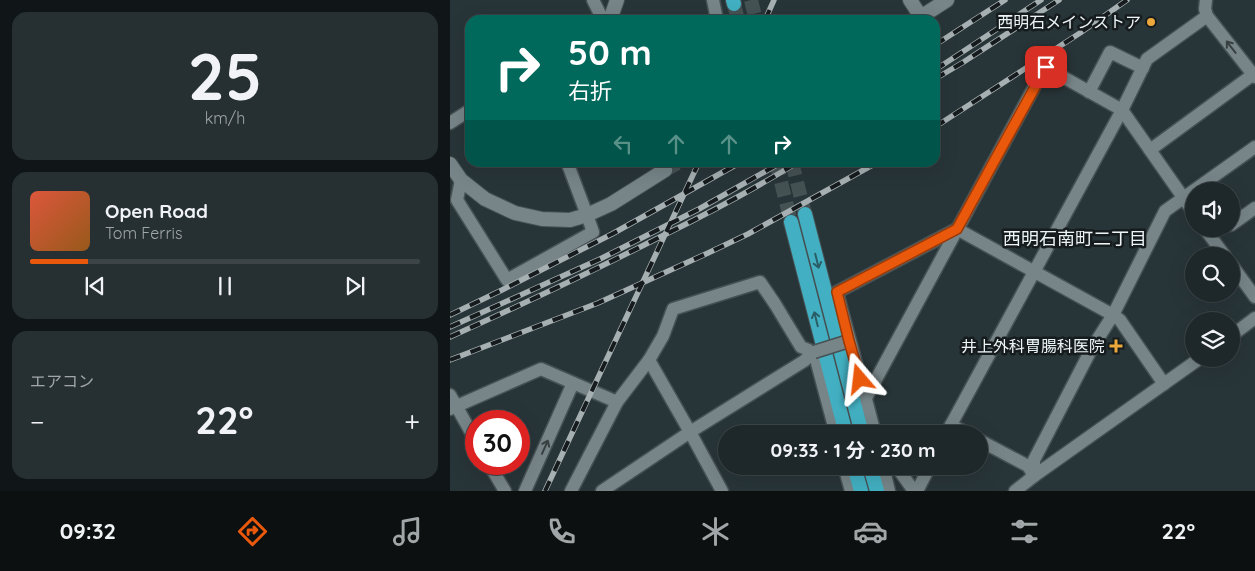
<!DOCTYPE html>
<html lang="ja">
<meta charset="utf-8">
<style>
body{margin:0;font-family:Quicksand,"Noto Sans JP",sans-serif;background:#263032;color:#f1f3f6;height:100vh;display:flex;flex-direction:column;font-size:19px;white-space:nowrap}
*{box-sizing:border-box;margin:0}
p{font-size:16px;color:#a1a6a8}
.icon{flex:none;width:28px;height:28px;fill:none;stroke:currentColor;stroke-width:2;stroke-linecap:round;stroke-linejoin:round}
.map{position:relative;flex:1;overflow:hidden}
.sheet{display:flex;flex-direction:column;gap:12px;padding:12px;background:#101617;width:450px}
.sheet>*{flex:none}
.guide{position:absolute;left:15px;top:15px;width:475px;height:152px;border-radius:15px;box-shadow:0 5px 20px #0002,0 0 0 1px #3c4447;background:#00695c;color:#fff;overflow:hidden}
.fabs{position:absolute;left:735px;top:182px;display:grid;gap:10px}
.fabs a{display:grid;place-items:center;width:55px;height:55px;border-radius:50%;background:#1e282a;box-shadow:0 5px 20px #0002,0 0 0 1px #3c4447;font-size:25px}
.speed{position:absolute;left:15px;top:410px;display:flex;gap:10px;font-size:25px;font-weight:700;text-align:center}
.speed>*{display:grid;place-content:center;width:65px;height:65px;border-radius:50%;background:#1e282a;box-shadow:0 5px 20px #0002,0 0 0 1px #3c4447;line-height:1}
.speed .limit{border:8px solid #d22;background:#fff;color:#111}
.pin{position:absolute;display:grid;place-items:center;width:42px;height:42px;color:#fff;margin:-21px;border-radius:10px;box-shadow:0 2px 8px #0006}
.me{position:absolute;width:55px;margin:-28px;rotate:343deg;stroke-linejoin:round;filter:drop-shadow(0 0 4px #0008)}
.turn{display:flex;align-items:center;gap:18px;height:105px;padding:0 20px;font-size:22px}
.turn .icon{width:65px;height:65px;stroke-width:2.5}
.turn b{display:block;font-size:35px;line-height:42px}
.lanes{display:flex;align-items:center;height:48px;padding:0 20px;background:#0003;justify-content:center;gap:25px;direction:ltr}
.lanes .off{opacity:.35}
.big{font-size:38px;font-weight:700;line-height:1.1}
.sheet .card{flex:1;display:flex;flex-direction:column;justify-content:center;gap:8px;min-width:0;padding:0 18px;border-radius:15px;background:#263032}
.sheet .dial{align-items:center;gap:0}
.dial b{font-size:65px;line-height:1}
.song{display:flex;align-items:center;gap:15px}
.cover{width:60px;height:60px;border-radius:8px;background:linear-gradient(135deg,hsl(10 70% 55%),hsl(30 70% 35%))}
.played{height:5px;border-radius:2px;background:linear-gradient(90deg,#ea580c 15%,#3c4447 15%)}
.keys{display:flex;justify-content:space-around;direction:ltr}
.heat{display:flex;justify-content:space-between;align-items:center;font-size:28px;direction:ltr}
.trip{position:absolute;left:268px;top:425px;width:270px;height:50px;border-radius:25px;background:#1e282a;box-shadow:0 5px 20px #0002,0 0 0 1px #3c4447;font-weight:700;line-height:50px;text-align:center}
.menu{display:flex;height:80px;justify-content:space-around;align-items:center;background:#0c1011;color:#a1a6a8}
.menu .icon{width:35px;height:35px}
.menu .selected{color:#ea580c}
.menu b{font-size:22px;color:#f1f3f6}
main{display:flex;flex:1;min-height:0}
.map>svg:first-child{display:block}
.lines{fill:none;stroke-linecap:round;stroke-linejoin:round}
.tertiary-tunnel{stroke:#455254;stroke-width:14;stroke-dasharray:14 7;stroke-linecap:butt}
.trunk-tunnel{stroke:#455254;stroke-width:14;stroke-dasharray:14 7;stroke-linecap:butt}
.minor-casing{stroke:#465153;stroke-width:15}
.tertiary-casing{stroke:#465153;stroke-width:16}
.trunk-casing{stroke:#465153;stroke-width:16}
.minor{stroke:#778588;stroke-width:12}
.tertiary{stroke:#778588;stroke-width:14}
.trunk{stroke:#42b0c2;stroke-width:14}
.rail-casing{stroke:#a6afb2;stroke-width:5.5}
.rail{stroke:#161b1d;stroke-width:4;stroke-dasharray:11;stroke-linecap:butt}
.minor-bridge-casing{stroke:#465153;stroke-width:15;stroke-linecap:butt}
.minor-bridge{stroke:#778588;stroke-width:12}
.oneway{stroke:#384042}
.oneway2{stroke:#2a5e67}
.route-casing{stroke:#983908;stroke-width:12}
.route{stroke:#ea580c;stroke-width:9}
.poi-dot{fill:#eda83c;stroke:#161b1d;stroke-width:2}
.labels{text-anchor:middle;stroke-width:5;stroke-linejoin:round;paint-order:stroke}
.poi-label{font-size:16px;fill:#ecf4f6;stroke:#161b1d;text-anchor:end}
.neighbourhood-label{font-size:18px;fill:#ecf4f6;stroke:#161b1d}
</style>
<main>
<section class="sheet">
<div class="card dial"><b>25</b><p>km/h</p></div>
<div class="card">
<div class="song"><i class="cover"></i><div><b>Open Road</b><p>Tom Ferris</p></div></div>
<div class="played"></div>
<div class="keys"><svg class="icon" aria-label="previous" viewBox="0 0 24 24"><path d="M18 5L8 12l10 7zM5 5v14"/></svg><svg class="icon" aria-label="pause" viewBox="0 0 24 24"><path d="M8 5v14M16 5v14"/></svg><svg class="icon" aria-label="next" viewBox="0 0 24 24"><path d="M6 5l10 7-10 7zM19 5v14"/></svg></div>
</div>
<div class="card"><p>エアコン</p>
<div class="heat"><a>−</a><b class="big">22°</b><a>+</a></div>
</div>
</section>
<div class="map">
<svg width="805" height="491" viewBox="0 0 805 491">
<rect width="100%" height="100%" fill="#283538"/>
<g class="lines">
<path class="tertiary-tunnel" d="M215,170l15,-8"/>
<g class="trunk-tunnel">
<path d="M301,0l5,20"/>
<path d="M284,4l4,16"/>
<path d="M326,162l15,60"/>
<path d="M342,162l13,52"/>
</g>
<g class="minor-casing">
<g id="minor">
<path d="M143,0l10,20"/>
<path d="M263,0l4,20"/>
<path d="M756,0l-1,9 2,7 48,61"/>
<path d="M639,92l21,-40 33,16"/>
<path d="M0,123l20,-13"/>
<path d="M700,150l105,-77"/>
<path d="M11,180l-4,20 50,80 86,-48 -6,-17 -20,-53"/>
<path d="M781,225l24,-17"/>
<path d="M507,229l156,86 7,5 44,64"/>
<path d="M755,229l20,27"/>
<path d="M781,264l24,33"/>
<path d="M781,336l24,-18"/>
<path d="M364,352l22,82"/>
<path d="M199,360l41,72 32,59"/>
<path d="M0,395l26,46"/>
<path d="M416,398l179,-331 77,43 72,103"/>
<path d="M0,409l91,-40 76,33"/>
<path d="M501,425l17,9"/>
<path d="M425,434c-12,-48 -26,-95 -38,-142l120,-63"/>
<path d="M496,434l176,-324 25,-51 60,-43"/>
<path d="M529,440l49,26 6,10"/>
<path d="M39,464l16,27"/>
<path d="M394,466l7,25"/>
<path d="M433,466l6,25"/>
<path d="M446,466l18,25"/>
<path d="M584,476v-16l58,-112 21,-33 52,-104 90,-64"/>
<path d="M75,491l48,-108"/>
<path d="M121,491l46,-89 32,-42 14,-24 10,-27 87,-27 15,22 26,43 13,5"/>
<path d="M152,491l88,-59 114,-71 10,-9"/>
<path d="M467,491l13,-25"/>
<path d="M565,491l19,-15 165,-117"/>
</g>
</g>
<g class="tertiary-casing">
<g id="tertiary">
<path d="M460,0l11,17"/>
<path d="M160,20l7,-20"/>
<path d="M466,20l31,-20"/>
<path d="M0,164l11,16 24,19 30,14 27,6 28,1 17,-5 24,-11 54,-34 -3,-8"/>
</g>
</g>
<g class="trunk-casing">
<g id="trunk">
<path d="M283,0l1,4"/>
<path d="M355,214l57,220"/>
<path d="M341,222l55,212"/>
<path d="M404,466l7,25"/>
<path d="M420,466l7,25"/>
</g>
</g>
<use href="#minor" class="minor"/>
<use href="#tertiary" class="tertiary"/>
<use href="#trunk" class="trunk"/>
<g class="rail-casing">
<g id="rail">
<path d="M315,20l9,-20"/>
<path d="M485,45l70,-45"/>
<path d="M485,70l106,-70"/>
<path d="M485,79l27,-16 97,-63"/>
<path d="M485,127l145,-94 47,-33"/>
<path d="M0,315l52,-25 110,-56 129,-72"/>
<path d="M0,327l150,-68 99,-50 83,-47"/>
<path d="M0,337c71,-32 141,-65 210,-100 47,-23 93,-47 138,-75"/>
<path d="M0,360l148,-57 110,-50 40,-19 130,-72"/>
<path d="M95,491l154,-329"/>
</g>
</g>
<use href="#rail" class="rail"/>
<g class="minor-bridge-casing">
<path id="minor-bridge" d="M364,352l35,-11"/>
</g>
<use href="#minor-bridge" class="minor-bridge"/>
</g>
<defs><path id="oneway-shaft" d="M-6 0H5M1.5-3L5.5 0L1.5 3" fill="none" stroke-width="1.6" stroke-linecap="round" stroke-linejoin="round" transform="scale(1.25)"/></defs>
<g class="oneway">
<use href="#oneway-shaft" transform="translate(781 47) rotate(-128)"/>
<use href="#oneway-shaft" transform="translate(95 447) rotate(-66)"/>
</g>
<g class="oneway2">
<use href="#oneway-shaft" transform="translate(367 261) rotate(76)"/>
<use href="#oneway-shaft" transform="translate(366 319) rotate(-104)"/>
</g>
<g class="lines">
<g class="route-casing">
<path id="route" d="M410,379l-11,-38 -12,-49 120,-63 89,-162"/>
</g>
<use href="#route" class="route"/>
</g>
<g class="poi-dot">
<circle cx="701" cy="22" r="5"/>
<path d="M663.5 338.5h5v5h5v5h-5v5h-5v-5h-5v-5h5z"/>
</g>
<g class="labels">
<g class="poi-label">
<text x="691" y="28">西明石メインストア</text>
<text x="655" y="352">井上外科胃腸科医院</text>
</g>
<g class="neighbourhood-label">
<text x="625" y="245">西明石南町二丁目</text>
</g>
</g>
</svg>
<div class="fabs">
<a><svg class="icon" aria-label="sound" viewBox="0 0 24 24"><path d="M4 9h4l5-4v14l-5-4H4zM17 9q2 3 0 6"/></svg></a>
<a><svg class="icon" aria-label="search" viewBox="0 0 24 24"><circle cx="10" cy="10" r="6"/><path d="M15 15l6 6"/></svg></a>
<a><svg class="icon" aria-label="layers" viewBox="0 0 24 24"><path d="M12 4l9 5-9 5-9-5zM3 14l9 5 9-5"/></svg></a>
</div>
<div class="speed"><div class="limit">30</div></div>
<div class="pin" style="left:596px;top:67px;background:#d93025"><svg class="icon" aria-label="arrive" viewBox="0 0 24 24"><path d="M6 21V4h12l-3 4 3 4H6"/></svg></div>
<svg class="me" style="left:410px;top:379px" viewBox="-20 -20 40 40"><path d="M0-17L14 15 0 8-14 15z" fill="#ea580c" stroke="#fff" stroke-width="4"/></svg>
<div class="trip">09:33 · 1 分 · 230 m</div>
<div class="guide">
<div class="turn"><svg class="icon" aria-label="right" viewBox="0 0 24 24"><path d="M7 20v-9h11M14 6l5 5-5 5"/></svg><div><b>50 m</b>右折</div></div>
<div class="lanes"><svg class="icon off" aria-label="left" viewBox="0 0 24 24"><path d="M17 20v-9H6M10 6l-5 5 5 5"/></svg><svg class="icon off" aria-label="ahead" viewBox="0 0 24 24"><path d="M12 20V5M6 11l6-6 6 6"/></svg><svg class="icon off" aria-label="ahead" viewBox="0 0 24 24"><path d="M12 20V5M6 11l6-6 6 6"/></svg><svg class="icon" aria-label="right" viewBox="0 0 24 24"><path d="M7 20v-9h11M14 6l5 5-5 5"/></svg></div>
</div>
</div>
</main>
<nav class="menu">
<b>09:32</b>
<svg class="icon selected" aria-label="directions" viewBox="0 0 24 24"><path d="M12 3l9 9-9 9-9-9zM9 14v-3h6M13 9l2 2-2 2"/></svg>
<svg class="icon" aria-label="music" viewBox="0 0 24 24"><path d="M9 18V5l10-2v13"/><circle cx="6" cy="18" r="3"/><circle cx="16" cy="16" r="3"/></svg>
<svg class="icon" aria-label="phone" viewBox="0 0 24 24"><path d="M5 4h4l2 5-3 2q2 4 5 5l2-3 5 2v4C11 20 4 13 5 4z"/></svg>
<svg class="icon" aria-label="climate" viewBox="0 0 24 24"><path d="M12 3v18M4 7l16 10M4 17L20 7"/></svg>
<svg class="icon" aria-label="car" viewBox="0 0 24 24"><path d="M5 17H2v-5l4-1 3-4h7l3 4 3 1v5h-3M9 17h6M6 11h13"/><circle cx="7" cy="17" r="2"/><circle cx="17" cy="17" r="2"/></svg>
<svg class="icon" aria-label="filters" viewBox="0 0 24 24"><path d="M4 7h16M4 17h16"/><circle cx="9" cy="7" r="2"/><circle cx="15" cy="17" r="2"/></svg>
<b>22°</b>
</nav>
